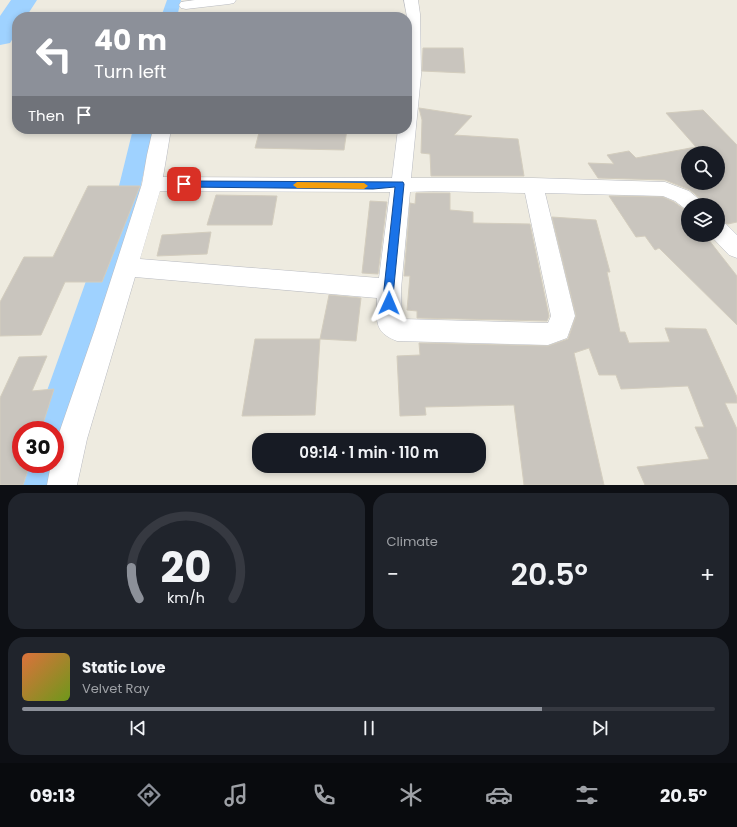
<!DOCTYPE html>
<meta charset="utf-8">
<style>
body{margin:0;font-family:Poppins,sans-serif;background:#20242c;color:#f1f3f6;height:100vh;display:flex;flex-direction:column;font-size:15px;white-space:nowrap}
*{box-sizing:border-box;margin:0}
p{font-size:13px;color:#9ea1a6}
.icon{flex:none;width:22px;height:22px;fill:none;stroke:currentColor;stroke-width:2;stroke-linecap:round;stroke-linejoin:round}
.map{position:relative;height:485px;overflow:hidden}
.details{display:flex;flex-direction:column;gap:8px;padding:8px;background:#0d0f14;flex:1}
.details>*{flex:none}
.top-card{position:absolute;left:12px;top:12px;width:400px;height:122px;border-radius:16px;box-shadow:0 2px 6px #0003;background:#8c9099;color:#fff;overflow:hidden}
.controls{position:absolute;left:681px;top:146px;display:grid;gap:8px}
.controls a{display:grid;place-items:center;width:44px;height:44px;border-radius:50%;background:#171b24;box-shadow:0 2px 6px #0003;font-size:20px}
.speed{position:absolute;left:12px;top:421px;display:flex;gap:8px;font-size:20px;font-weight:700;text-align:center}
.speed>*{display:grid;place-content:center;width:52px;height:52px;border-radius:50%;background:#171b24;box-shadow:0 2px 6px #0003;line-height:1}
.speed .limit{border:6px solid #d22;background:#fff;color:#111}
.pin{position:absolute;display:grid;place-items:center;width:34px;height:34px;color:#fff;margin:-17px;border-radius:8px;box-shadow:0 2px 6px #0006}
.me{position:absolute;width:44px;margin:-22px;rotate:1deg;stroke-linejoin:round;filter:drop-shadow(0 0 3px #0008)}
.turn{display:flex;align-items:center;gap:14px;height:84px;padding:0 16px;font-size:18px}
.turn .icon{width:52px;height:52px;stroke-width:2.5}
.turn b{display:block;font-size:28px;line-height:34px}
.then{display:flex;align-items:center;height:38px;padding:0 16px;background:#0003;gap:8px;font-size:15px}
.big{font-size:30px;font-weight:600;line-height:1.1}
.details .widget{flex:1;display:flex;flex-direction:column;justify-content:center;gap:6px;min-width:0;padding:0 14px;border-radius:16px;background:#20242c}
.details .dial{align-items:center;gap:0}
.dial svg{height:104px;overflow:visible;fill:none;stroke:#363941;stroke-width:7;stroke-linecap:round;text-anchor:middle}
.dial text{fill:#f1f3f6;stroke:none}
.song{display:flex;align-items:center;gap:12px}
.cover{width:48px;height:48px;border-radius:6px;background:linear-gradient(135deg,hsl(20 70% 55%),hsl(80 70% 35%))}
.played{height:4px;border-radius:2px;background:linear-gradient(90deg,#8c9099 75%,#363941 75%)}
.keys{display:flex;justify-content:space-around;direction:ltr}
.heat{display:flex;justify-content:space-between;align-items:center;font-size:22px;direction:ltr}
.details .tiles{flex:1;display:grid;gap:8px;grid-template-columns:1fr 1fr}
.widget:last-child{grid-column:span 2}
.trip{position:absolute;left:252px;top:433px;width:234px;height:40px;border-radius:16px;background:#171b24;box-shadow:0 2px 6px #0003;font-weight:600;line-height:40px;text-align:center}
.tab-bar{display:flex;height:64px;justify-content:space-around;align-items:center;background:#090b0e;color:#9ea1a6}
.tab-bar .icon{width:28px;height:28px}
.tab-bar .selected{color:#8c9099}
.tab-bar b{font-size:18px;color:#f1f3f6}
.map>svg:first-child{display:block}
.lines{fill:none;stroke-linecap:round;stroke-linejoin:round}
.canal{fill:#9fd2ff;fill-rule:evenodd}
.river{fill:#9fd2ff;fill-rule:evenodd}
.building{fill:#c9c5be;stroke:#d3cdbe;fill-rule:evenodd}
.street-casing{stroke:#b9bbc1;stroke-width:1}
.street{fill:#fff;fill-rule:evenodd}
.route{fill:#1a73e8;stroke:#114b97}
.slow{fill:#f59e0b}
</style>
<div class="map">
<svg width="737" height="485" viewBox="0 0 737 485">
<rect width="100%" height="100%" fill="#eeebe0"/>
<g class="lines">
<g class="canal">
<path d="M167,0h14l-4,17h-16z"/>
<path d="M133,129h20l-14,65 -74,236 -4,12 -6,2v-14h-22l84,-236z"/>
<path d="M21,464h34l-6,21h-36z"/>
</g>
<path class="river" d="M11,0h26l-11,17h-9v15l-7,11 -10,2v-29z"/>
</g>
<g class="building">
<path d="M423,48h40l2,25 -43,-2z"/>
<path d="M419,108l53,8 -18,19 64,4 6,37h-93l-1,-22 -9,-1 1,-33z"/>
<path d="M703,110l34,35v77l-9,2 -10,-3v-16h-14l-3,-6 -11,-9 -25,-10 -67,-2 -10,-15 26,1 -7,-9 22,-4 7,7 60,-11 -30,-34zM688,153h30v30h-30z"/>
<path d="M260,129h87l-3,21 -89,-2z"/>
<path d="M88,186h52l-38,96h-37l-24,53 -41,1v-34l24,-45h29z"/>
<path d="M416,193h34v17l23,2v11l57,1 19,92 -2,5 -130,-3v-7l-10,-1 3,-34h-6l6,-73 5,1z"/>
<path d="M216,195l61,1 -5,29h-65z"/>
<path d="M609,196l54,1 11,5 14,10v23h17l32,41v49l-78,-77 -4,2 -10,-14 -9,1z"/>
<path d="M370,201l17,1 -9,72 -16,-1z"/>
<path d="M552,217l44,3 14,52h-3l13,60h5l4,11 41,-1 -5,-14 41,1 31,68v6h-12l12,26v56h-92l-8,-18 72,-8 -14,-32h9l-16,-41 -67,3 -5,-14h-17l-10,-27 -15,5 30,132h-80l-10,-80 -89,2 1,8 -26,1 -3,-60 23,-1 -1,-12 129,3 20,-7 8,-23z"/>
<path d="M211,232l-4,22 -50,2 5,-21z"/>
<path d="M329,295l32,3 -5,43 -36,-2z"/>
<path d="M255,339h65l-5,76 -73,1z"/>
<path d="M47,356l-15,35 22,-2 -13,41h-20v34h9l-7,21h-23v-87l19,-41z"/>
</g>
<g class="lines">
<g class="street-casing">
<g id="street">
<path d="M195,0h41l-2,3 -5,1 -43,5 -5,-1 -2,-3 2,-3z"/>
<path d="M404,0h14l2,14 1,61 -10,103h122l132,4 24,9 11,9 3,5h-15v6l-13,-10 -12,-5 -118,-3 30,123 -8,22 -19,7 -151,-4c-24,-9 -20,-21 -20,-43l-242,-21 -48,162 -10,46h-30l4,-21h4v-15l2,-10 38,-110 47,-145 5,-29 6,-26h18l-8,48 229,1 6,-49h9v-112zM160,191l230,1 -11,86 -239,-19zM432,191l93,2 26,123 -3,7 -146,-4 -1,-30 9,-97z"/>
<path d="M718,222l8,2 11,11v23l-8,-3 -19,-20h8z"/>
</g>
</g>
<use href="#street" class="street"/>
</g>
<path class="route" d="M184,181l219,1 1,2 -12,122 -3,1 -4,-1 -1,-17 11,-102 -22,2 -189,-2 -4,-3z"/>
<path class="slow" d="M297,182l67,1 4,3 -4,3 -67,-1 -4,-3z"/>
</svg>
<div class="controls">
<a><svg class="icon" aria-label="search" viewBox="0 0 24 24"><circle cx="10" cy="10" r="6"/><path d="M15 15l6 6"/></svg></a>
<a><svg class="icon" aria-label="layers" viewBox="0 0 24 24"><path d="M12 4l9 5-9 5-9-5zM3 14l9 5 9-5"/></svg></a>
</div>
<div class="speed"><div class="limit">30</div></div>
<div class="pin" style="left:184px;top:184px;background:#d93025"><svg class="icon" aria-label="arrive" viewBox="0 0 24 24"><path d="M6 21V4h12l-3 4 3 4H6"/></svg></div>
<svg class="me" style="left:389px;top:303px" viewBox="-20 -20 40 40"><path d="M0-17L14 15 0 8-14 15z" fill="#1a73e8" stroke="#fff" stroke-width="4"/></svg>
<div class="trip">09:14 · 1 min · 110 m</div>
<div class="top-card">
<div class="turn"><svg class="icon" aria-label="left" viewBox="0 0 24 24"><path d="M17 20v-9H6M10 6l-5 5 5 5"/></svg><div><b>40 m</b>Turn left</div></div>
<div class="then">Then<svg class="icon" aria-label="arrive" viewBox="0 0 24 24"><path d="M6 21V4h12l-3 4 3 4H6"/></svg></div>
</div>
</div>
<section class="details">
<div class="tiles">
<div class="widget dial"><svg viewBox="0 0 100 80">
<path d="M14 69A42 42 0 1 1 86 69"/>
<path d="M14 69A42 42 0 0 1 8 45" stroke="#8c9099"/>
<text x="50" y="56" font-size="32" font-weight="700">20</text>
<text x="50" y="72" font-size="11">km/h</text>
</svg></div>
<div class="widget"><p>Climate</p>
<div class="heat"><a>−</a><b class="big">20.5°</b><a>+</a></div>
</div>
<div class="widget">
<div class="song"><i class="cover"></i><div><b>Static Love</b><p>Velvet Ray</p></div></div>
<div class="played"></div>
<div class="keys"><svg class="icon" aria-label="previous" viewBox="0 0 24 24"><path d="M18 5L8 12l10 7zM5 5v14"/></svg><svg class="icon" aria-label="pause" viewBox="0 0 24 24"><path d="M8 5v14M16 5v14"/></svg><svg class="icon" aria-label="next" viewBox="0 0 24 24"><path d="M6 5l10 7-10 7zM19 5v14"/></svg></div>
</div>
</div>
</section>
<nav class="tab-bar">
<b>09:13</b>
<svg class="icon selected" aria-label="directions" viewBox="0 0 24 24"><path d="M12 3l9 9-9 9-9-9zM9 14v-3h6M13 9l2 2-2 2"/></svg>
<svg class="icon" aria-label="music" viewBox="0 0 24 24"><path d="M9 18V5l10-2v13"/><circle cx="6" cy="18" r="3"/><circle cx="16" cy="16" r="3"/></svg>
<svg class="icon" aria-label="phone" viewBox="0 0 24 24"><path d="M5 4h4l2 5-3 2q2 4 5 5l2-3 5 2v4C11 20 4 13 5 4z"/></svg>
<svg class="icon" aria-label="climate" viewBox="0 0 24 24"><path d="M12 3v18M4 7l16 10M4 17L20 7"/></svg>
<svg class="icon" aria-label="car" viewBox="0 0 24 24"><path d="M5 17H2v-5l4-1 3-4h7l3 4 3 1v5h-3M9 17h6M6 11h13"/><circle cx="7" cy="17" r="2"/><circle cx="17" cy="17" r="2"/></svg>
<svg class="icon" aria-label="filters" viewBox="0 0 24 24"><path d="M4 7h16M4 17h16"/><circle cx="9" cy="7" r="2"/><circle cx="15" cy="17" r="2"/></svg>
<b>20.5°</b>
</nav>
